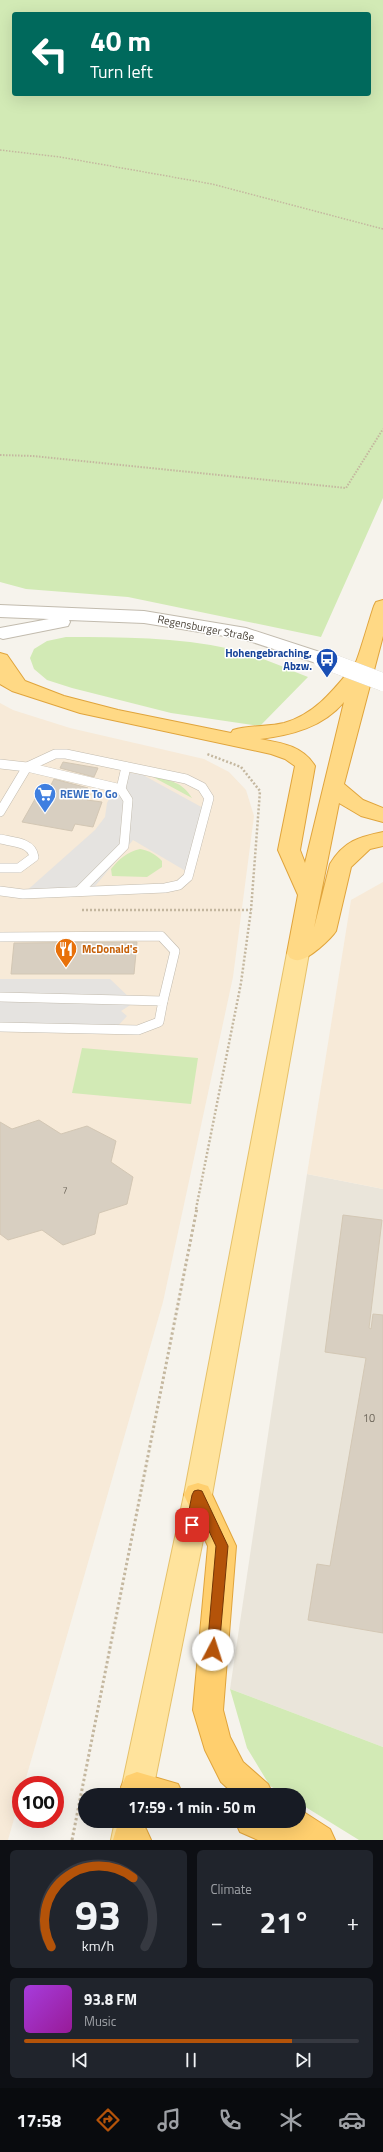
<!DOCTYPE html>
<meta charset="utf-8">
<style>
body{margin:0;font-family:"Titillium Web",sans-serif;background:#20242c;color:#f1f3f6;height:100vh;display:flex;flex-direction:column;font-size:15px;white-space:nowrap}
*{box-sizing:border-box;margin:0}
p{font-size:13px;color:#9ea1a6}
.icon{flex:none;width:22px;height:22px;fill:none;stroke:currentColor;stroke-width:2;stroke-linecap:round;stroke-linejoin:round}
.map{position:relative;height:1840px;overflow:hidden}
.side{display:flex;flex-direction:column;gap:10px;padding:10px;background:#0d0f14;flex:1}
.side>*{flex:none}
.guide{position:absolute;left:12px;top:12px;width:359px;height:84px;border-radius:4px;box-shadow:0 4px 16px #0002;background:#00695c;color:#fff;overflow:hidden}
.speed{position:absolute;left:12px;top:1776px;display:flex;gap:8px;font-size:20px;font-weight:700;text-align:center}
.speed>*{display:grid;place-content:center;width:52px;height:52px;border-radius:50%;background:#171b24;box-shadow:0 4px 16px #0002;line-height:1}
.speed .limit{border:6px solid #d22;background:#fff;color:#111}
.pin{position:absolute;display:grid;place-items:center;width:34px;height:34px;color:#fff;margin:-17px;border-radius:8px;box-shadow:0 2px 6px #0006}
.me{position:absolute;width:44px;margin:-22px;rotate:5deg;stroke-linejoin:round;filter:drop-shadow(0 0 3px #0008)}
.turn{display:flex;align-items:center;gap:14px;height:84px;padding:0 12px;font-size:18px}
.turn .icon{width:52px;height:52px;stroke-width:2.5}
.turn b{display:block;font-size:28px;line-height:34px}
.big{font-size:30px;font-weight:700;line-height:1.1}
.side .widget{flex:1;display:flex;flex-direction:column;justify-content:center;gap:6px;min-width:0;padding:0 14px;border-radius:6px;background:#20242c}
.side .dial{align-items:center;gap:0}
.dial svg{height:104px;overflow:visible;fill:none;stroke:#363941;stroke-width:7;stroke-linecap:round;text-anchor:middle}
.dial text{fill:#f1f3f6;stroke:none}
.song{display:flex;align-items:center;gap:12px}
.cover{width:48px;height:48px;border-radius:6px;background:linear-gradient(135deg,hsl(280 70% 55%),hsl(300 70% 35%))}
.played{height:4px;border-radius:2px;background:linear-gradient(90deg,#b45309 80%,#363941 80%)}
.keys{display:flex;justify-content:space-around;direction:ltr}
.heat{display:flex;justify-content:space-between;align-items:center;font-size:22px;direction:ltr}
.side .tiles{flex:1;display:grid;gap:10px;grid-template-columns:1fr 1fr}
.widget:last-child{grid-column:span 2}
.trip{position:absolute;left:78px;top:1788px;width:228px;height:40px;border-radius:20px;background:#171b24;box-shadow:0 4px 16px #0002;font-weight:700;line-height:40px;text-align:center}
.tabs{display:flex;height:64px;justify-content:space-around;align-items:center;background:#090b0e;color:#9ea1a6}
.tabs .icon{width:28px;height:28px}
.tabs .current{color:#b45309}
.tabs b{font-size:18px;color:#f1f3f6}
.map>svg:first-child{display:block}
.residential{fill:#eae5da}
.commercial{fill:#f7ead8}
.green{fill:#d2eab5;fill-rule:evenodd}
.parking{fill:#e5e3e0}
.building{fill:#d8cfc1;stroke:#d3c7b4}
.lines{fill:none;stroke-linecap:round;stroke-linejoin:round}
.service-casing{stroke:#c2bbae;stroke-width:10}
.tertiary-casing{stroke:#c2bbae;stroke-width:2}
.primary-casing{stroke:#e6c16a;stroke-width:2}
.trunk-casing{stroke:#e0a43c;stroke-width:2}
.motorway-casing{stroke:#e0a43c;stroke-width:2}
.path-far3{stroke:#c4b79f;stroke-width:1.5;stroke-dasharray:1.5 1.5;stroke-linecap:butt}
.path-far2{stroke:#c4b79f;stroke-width:2;stroke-dasharray:1.5 1.5;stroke-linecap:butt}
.path-far1{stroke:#c4b79f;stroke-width:2.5;stroke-dasharray:2 2;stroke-linecap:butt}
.path{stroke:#c4b79f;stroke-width:3;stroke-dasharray:2.5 2.5;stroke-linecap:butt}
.service{stroke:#fff;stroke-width:9}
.tertiary{fill:#fff;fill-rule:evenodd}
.primary{fill:#ffe39c;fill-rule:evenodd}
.trunk{fill:#ffd985;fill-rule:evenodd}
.motorway{fill:#ffcf6e;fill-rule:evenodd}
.tertiary-bridge-casing{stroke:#c2bbae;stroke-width:18;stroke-linecap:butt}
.tertiary-bridge{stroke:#fff;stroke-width:18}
.route{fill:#b45309;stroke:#753606}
.labels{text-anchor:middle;stroke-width:3;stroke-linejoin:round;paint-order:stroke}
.number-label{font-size:9px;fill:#6e675b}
.street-label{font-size:11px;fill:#4b4439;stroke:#fff}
.transit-label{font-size:11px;font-weight:bold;fill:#164399;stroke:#fff;text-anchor:end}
.shop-label{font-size:11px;font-weight:bold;fill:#366cbe;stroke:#fff;text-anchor:start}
.food-label{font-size:11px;font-weight:bold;fill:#c56008;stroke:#fff;text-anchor:start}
.near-number-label{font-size:11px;fill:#6e675b}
</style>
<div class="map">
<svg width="383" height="1840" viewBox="0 0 383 1840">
<rect width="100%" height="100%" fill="#f6f3ec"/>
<path class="residential" d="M307,1174l76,15v558l-153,-58z"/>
<g class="commercial">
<path d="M0,703l13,7 57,18 134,31 25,13 17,18 8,26 -21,161 -70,325 -139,483h-3v9l-13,46h-8z"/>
<path d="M383,882v307l-76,-15 44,-274z"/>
</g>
<g class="green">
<path d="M0,0h383v498l-62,139 -193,-40 -102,-8 -26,-7zM14,14h355v80h-355z"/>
<path d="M66,637c55,0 111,0 165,12 26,6 52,18 77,28l-48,49 -89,-13 -99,-25 -25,-8 -13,-11 -4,-11 4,-9 13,-8z"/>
<path d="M153,777c16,3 30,5 39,21z"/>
<path d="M140,849c10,2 15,5 22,12v6l-15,10 -35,-1 -1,-7c8,-10 16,-17 29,-20z"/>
<path d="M82,1048l116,10 -7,46 -119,-11z"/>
<path d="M230,1689l153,58v93h-24l-60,-37v-8h-13l-16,-9 -23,-38z"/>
</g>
<g class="parking">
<path d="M124,772l19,3 62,34 -16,64 -56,-33 -42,51 -68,3 72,-64 10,-13 2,-14z"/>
<path d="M0,979h110l22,21h6l-17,11 6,5 -12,13 -115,-2z"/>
</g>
<g class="building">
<path d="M63,762l35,6 -4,9 -34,-9z"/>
<path d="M54,779l34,9 -2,5 4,1 -3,6 15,2 -9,25 -18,-3 -3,7 -50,-9 21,-37 7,2z"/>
<path d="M137,942l-3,32h-123l3,-31z"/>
<path d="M39,1120l22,14 26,-8 29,15 -5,21 22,15 -6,27 -28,9 -4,21 -32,11 -21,-15 -34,10 -8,-6v-112l12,7z"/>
<path d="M343,1215l39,5 -13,108 2,1 2,-15 10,1v318l-75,-13 9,-56 13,2 36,-208 -41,-6z"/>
</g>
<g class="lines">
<g class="service-casing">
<g id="service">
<path d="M0,764l27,3 28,-13h11l120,25 16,8 7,11 -21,79 -9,8 -14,3 -142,6 -23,-3"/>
<path d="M0,812l27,-45 94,22"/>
<path d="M0,839c13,3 32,3 34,18l-15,11h-19"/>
<path d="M79,891l45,-45 4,-46 -7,-11 5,-22"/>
<path d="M0,937l161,-1 14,15 -12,50"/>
<path d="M0,997l163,4 -4,21 -21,8 -138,-3"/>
</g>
</g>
<g class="tertiary-casing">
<path id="tertiary" d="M0,605l144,6 102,17 83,27 3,4 -3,4 -7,2 -79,-26 -99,-16 -75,-3 1,2 -2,4 -65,13 -3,-1v-10l49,-9 -49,-2z"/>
</g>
<g class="primary-casing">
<g id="primary">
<path d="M298,945l8,3 3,5 -97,542 -60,300h-32l64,-300 103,-542 3,-5z"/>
<path d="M115,1821h32l-4,19h-32z"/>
</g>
</g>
<g class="trunk-casing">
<path id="trunk" d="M383,600v36l-39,148 19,16 20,8v14l-22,-6 -22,-13 -25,125 16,-64c14,-23 29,-27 53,-32v14l-13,3 -19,18 -15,64c-5,8 -27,28 -37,29 -3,1 -6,-1 -9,-2l-3,-5 11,-58 -20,-45 17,-84 -10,-7 -14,-5 -191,-41 -68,-22 -12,-7v-31l7,2 18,26 39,15 54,14 113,23 2,-3c17,-5 34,-3 51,-7 32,-9 51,-35 71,-59 3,-4 16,-50 19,-58l2,-4zM344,702l-39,161 -5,-13 15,-84c-12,-20 -33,-23 -55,-27 32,-4 63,-12 84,-37z"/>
</g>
<g class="motorway-casing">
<g id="motorway">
<path d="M198,1483l10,3 28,60 -13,164 7,27 13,25 25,22 5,11h-38l-14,-13 -16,-32 -12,-40 15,-164 -24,-51 4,-9z"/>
<path d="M137,1772l41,12 5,11h-58l-4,-8 5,-11z"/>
<path d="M299,1809l31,20 5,11h-77l-18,-8 -5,-11h64z"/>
<path d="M128,1823l18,6 5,11h-38l4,-13z"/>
</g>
</g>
<path class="path-far3" d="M0,150l60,7 152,27 171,45"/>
<path class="path-far2" d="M0,455l33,1 313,32 37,-59"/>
<g class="path-far1">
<path d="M82,910h169"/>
<path d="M196,1209l45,-226 10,-73 9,-119 -19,-24 -34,-13"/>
</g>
<path class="path" d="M72,1840l125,-632"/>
<use href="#service" class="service"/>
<use href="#tertiary" class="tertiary"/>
<use href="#primary" class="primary"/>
<use href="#trunk" class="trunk"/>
<use href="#motorway" class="motorway"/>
<g class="tertiary-bridge-casing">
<path id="tertiary-bridge" d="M322,659l61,23"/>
</g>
<use href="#tertiary-bridge" class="tertiary-bridge"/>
</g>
<path class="route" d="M198,1490l4,1 26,55 -9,104 -2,4 -4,2 -4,-2 -2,-4 9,-104 -16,-34 -4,16h-9l-1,-3 6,-30 2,-4z"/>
<defs>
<g id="bus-pin" transform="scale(1.15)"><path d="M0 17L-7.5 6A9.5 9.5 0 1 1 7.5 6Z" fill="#1a4fb4" stroke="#fff"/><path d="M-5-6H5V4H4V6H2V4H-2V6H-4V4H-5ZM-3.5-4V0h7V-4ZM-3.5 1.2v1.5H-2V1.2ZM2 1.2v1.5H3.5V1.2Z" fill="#fff"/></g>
<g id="supermarket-pin" transform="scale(1.15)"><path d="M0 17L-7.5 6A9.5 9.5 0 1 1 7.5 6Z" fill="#3f7fe0" stroke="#fff"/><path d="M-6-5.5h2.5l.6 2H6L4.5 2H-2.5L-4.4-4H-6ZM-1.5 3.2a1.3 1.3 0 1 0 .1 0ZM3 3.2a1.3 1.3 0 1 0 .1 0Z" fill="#fff"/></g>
<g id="restaurant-pin" transform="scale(1.15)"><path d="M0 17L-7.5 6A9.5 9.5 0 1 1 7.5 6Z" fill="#e8710a" stroke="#fff"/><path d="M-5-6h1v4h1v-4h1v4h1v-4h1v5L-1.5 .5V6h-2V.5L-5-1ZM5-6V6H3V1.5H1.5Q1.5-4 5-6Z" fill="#fff"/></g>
</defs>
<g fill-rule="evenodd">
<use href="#bus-pin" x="327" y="659"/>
<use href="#supermarket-pin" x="45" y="794"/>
<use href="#restaurant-pin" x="66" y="949"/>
</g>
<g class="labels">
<g class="number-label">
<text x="65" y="1194">7</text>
</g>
<g class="street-label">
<text transform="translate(206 628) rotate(11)" y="4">Regensburger Straße</text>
</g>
<g class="transit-label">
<text x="312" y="657">Hohengebraching,<tspan x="312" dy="13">Abzw.</tspan></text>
</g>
<g class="shop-label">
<text x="60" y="798">REWE To Go</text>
</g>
<g class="food-label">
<text x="82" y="953">McDonald's</text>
</g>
<g class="near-number-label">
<text x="369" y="1422">10</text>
</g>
</g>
</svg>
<div class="speed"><div class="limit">100</div></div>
<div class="pin" style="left:192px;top:1525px;background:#d93025"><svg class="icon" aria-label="arrive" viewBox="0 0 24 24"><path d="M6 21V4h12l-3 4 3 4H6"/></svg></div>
<svg class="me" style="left:213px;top:1650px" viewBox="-20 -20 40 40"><circle r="19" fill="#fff"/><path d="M0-13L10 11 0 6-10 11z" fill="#b45309"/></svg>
<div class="trip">17:59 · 1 min · 50 m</div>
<div class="guide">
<div class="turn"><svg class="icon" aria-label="left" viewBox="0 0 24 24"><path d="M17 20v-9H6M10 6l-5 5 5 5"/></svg><div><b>40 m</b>Turn left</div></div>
</div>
</div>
<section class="side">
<div class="tiles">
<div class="widget dial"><svg viewBox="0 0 100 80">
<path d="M14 69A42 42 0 1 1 86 69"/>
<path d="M14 69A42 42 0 0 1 77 16" stroke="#b45309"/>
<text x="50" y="56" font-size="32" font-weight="700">93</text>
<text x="50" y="72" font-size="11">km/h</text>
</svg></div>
<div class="widget"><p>Climate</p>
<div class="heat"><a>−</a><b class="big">21°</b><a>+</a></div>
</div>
<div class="widget">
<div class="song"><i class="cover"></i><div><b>93.8 FM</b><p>Music</p></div></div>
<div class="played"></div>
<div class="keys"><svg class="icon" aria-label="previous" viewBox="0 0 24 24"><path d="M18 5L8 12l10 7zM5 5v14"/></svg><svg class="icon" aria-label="pause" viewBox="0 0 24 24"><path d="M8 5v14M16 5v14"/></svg><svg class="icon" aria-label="next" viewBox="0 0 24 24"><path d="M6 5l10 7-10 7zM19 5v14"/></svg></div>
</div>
</div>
</section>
<nav class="tabs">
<b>17:58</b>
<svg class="icon current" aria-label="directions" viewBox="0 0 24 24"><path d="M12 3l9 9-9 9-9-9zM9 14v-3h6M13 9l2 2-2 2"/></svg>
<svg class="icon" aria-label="music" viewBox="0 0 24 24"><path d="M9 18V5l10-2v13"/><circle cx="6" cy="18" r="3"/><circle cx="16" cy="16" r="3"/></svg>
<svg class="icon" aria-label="phone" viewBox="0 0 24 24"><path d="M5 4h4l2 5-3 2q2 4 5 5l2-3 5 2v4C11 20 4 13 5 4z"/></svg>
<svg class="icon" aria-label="climate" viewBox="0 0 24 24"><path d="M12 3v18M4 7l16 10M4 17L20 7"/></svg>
<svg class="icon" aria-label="car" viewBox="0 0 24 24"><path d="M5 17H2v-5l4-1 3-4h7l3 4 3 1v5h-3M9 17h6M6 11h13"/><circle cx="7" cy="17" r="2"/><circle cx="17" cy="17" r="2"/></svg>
</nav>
